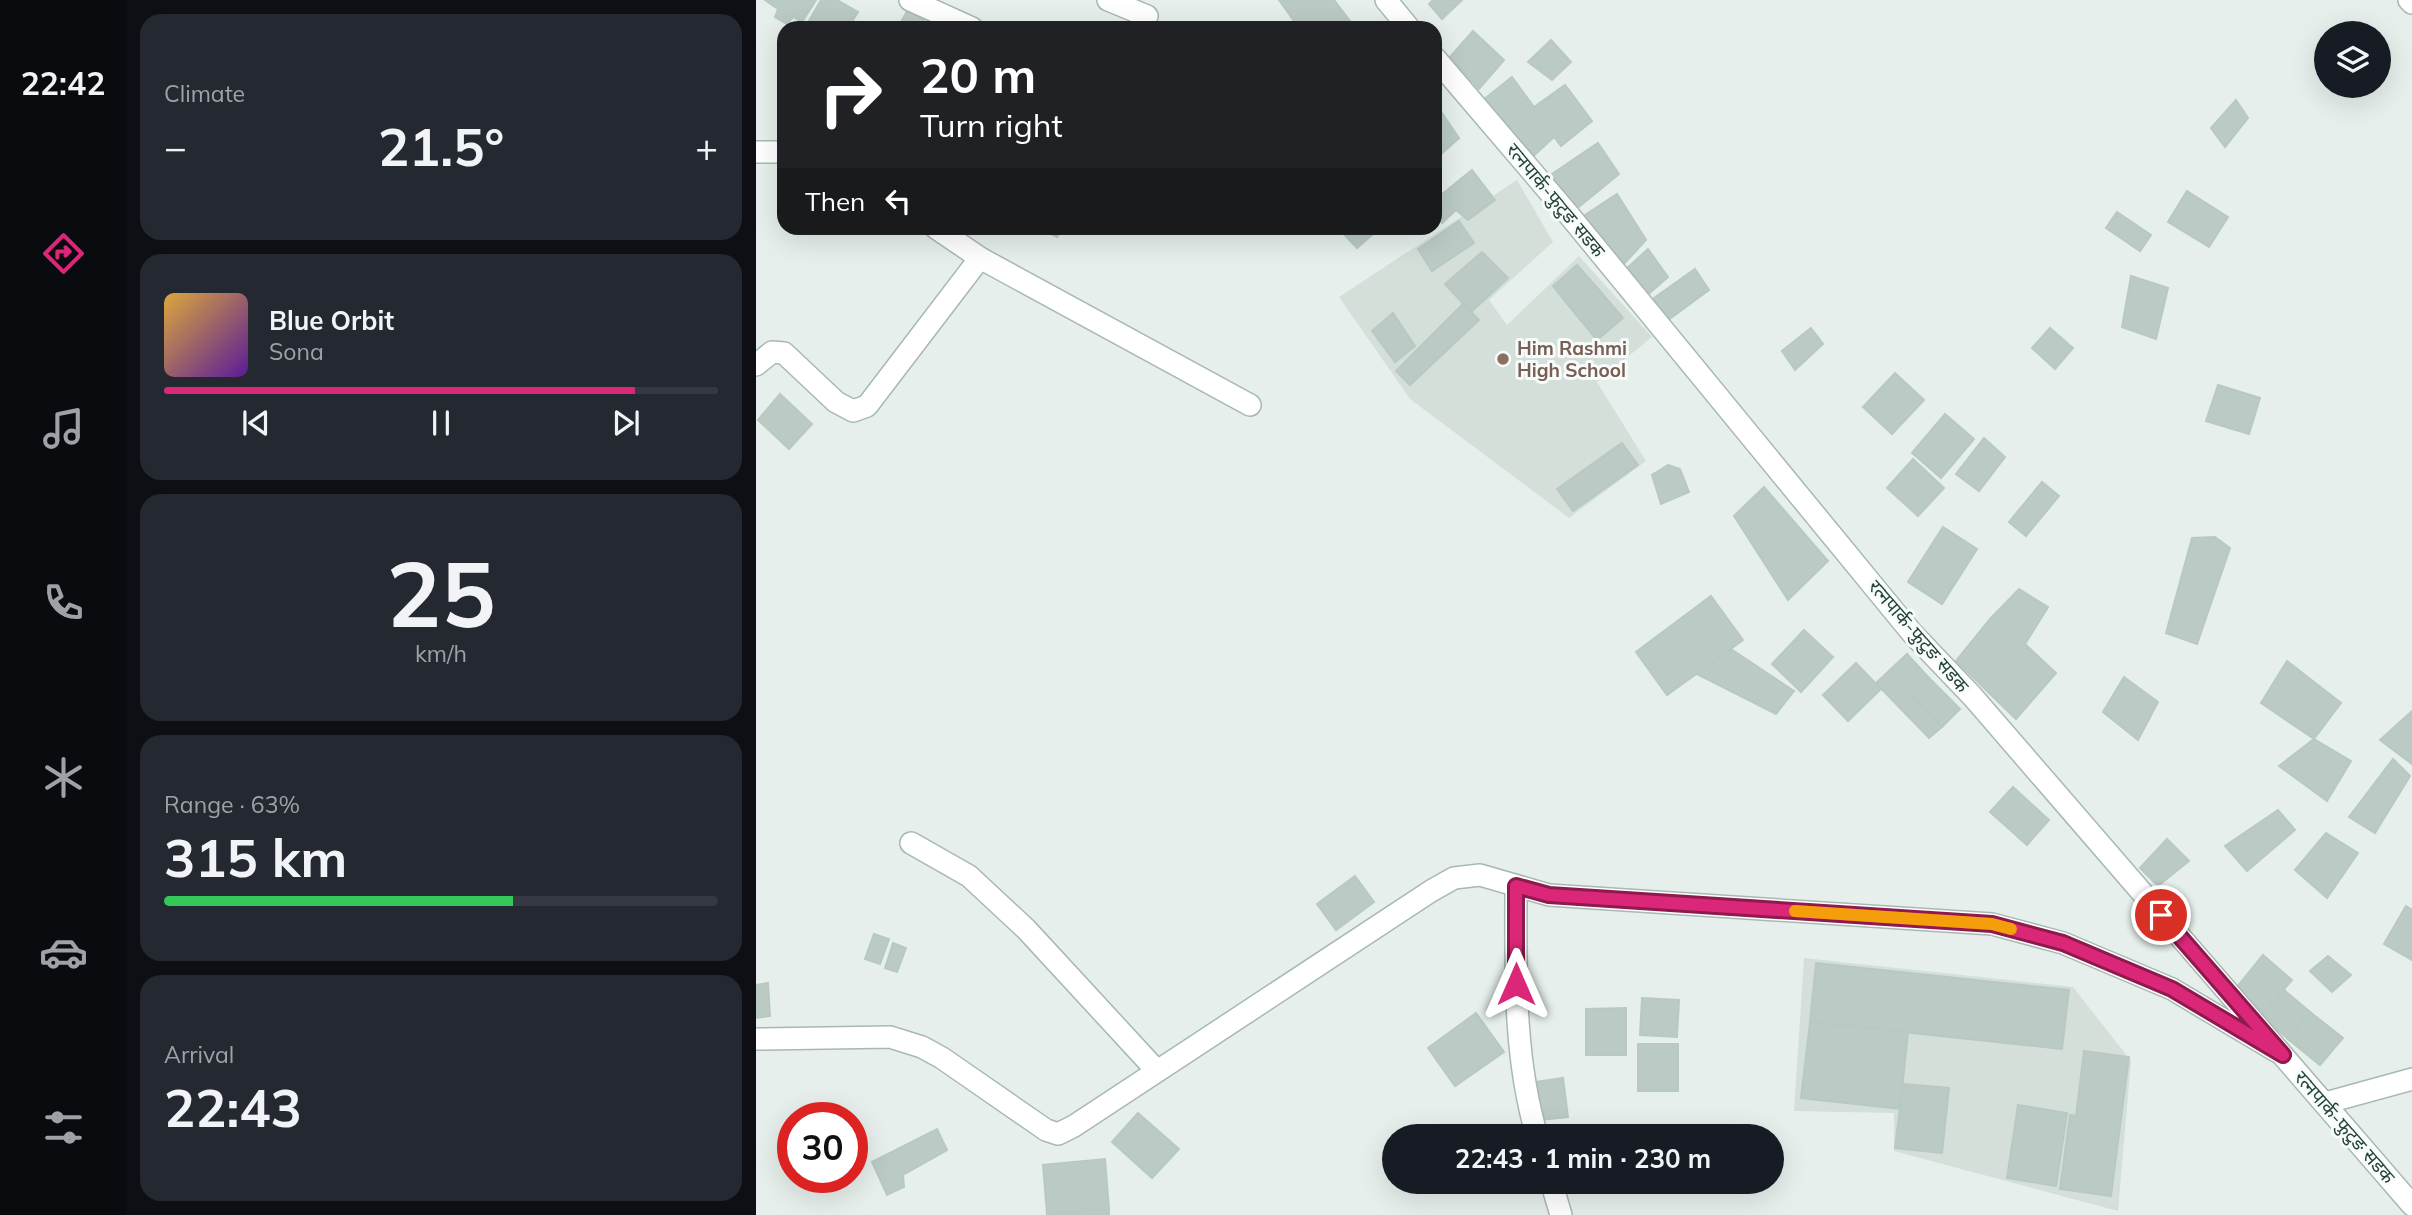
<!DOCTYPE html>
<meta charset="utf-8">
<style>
body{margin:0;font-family:Mulish,"Noto Sans Devanagari",sans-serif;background:#242831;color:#f1f3f6;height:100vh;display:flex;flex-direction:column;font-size:26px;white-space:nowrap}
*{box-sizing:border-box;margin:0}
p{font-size:23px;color:#9ea1a6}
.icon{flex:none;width:38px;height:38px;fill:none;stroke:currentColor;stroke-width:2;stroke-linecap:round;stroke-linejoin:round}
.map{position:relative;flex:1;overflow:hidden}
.drawer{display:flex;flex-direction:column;gap:14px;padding:14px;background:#0d0f14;width:630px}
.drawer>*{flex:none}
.guide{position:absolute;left:21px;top:21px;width:665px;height:214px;border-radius:21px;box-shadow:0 7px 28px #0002;background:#202124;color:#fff;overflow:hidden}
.fabs{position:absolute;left:1558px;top:21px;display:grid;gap:14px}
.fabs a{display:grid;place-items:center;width:77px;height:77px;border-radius:50%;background:#171b24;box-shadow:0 7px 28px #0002;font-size:35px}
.speed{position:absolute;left:21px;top:1102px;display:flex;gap:14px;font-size:35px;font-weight:700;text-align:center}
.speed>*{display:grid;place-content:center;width:91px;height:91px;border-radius:50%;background:#171b24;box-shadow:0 7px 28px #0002;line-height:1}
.speed .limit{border:10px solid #d22;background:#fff;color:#111}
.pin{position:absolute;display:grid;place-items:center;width:60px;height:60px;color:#fff;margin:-30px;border:4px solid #fff;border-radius:50%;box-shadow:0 2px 7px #0007}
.me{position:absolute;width:77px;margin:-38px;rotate:0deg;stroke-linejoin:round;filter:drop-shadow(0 0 5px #0008)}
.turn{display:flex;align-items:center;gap:24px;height:147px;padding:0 28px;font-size:32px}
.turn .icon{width:91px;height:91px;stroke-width:2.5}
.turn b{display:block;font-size:49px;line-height:60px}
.then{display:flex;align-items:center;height:66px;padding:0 28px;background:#0003;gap:14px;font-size:26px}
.big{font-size:52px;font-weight:700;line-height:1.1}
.drawer .widget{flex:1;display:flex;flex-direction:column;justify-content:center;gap:10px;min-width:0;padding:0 24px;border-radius:21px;background:#242831}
.drawer .dial{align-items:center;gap:0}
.dial b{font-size:91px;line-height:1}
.song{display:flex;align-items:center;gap:21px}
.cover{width:84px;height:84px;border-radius:10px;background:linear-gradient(135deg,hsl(40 70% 55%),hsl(270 70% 35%))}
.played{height:7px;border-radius:4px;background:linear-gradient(90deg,#db2777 85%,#363941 85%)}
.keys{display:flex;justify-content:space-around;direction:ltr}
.heat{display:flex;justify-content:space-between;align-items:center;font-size:38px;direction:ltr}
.charge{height:10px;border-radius:5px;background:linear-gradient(90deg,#34c759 63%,#363941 0)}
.trip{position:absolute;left:626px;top:1124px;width:402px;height:70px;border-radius:35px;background:#171b24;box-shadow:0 7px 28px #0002;font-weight:700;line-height:70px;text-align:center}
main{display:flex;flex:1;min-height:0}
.tab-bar{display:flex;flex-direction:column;width:126px;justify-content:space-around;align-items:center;background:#090b0e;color:#9ea1a6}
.tab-bar .icon{width:49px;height:49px}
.tab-bar .on{color:#db2777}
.tab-bar b{font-size:32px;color:#f1f3f6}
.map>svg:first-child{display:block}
.built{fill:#d4dfda}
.building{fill:#bbcac4;stroke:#b8c9c2;stroke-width:2}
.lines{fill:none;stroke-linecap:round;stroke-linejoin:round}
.minor-casing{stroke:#a8b8b2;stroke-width:24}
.tertiary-casing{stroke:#a8b8b2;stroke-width:24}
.minor{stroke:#fff;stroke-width:21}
.tertiary{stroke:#fff;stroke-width:21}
.route-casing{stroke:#8e194d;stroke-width:18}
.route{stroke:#db2777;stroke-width:12}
.slow{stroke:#f59e0b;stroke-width:12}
.education-dot{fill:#8d6e63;stroke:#f7fbf9;stroke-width:2.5}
.labels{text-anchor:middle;stroke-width:6;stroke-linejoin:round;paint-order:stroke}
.street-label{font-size:19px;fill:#24423a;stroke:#f7fbf9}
.education-label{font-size:19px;font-weight:bold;fill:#785e54;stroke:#f7fbf9;text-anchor:start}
</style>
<main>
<nav class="tab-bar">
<b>22:42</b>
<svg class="icon on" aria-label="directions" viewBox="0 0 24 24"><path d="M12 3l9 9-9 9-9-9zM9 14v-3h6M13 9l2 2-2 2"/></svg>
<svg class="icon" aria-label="music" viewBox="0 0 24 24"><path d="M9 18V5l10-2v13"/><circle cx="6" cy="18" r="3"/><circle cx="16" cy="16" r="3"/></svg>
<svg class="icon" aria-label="phone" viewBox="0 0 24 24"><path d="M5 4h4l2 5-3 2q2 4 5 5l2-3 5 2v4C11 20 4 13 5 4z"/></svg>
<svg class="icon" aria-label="climate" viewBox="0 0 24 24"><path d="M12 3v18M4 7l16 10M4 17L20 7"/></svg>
<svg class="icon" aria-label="car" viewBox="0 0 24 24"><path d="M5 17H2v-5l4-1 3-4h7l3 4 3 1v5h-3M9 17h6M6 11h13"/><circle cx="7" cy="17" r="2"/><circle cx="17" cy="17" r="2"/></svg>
<svg class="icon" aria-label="filters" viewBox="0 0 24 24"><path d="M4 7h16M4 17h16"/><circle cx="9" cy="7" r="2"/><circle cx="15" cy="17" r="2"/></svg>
</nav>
<section class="drawer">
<div class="widget"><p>Climate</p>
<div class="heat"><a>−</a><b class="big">21.5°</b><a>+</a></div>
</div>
<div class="widget">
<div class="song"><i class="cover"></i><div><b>Blue Orbit</b><p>Sona</p></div></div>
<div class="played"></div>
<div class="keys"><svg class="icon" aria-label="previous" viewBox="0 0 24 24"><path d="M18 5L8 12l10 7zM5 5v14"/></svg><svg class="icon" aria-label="pause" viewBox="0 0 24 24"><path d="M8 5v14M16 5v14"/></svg><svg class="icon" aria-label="next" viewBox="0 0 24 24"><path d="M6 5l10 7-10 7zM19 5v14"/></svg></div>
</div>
<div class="widget dial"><b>25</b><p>km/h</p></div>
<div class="widget"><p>Range · 63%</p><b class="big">315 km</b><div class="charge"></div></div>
<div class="widget"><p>Arrival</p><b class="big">22:43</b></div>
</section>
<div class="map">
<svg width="1656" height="1215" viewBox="0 0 1656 1215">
<rect width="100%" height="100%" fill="#e6efeb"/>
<g class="built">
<path d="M761,180l36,62 -64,58 18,25 72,-69 73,81 -55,45 49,79 -77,57 -159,-119 -71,-102z"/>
<path d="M1048,958l269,29 58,74 -13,150 -224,-60v-38l-100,-2z"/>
</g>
<g class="building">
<path d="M9,0h51l-14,22 -9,-5 -6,7 -12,-7 3,-8z"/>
<path d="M65,0h16l21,12 -10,16h-43z"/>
<path d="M523,0h55l16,21 -10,7h-41z"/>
<path d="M677,0h29l-20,19 -13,-15z"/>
<path d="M151,11l17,9 -4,8h-22z"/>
<path d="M717,31l31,29 -25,29 -29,-32z"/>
<path d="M795,40l20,22 -19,18 -24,-18z"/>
<path d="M756,77l22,30 31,-22 27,36 -31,25 -7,-9 -25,23 -47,-59z"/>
<path d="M1480,100l12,18 -23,29 -14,-19z"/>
<path d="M684,110l19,28 -20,18 -4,-5v-36z"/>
<path d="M842,143l21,31 -44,36 -26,-34z"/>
<path d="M716,170l23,30 -27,20 -12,-10 -14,13 -7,-10v-13z"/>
<path d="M1431,191l41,26 -19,30 -41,-25z"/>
<path d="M861,194l29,46 -24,26 -40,-49z"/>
<path d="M1361,212l34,23 -11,16 -34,-23z"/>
<path d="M703,221l15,22 -42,28 -14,-22z"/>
<path d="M283,228h24l-6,9z"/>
<path d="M582,228h42l-23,20z"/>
<path d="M892,249l20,28 -22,19 -21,-26z"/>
<path d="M726,252l26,26 -37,34 -26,-28z"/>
<path d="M821,265l22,25 -26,21 -20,-25z"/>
<path d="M939,269l14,21 -42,31 -17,-20z"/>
<path d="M1375,276l37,12 -12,51 -34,-12z"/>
<path d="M843,290l24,28 -26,22 -24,-29z"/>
<path d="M707,304l16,16 -69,65 -14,-14z"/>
<path d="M637,313l22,33 -20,16 -23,-31z"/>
<path d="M1055,328l12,16 -28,26 -13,-19z"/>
<path d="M1294,328l23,20 -18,21 -23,-21z"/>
<path d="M1139,373l29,27 -32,34 -29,-27z"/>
<path d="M1462,385l42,13 -11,36 -43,-13z"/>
<path d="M24,394l32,30 -23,25 -31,-29z"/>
<path d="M1189,414l29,25 -33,39 -29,-25z"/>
<path d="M1228,438l21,19 -26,34 -23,-17z"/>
<path d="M866,443l16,22 -65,46 -16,-22z"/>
<path d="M1157,459l31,29 -26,28 -31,-28z"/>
<path d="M912,465l12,4 9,23 -28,12 -9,-29z"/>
<path d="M1286,482l17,14 -33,40 -17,-14z"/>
<path d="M1008,487l64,74 -40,39 -54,-84z"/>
<path d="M1187,527l34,22 -35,55 -34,-22z"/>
<path d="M1459,537l15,11 -33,96 -31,-11 26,-95z"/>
<path d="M1263,589l29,18 -23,37 31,29 -40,46 -60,-58 34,-42z"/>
<path d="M955,596l32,44 -76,55 -31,-43z"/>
<path d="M1048,630l29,27 -32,35 -29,-28z"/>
<path d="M975,649l63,42 -18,23 -79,-40z"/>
<path d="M1151,654l22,24 -30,29 -23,-24z"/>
<path d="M1531,661l54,42 -27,36 -53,-36z"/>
<path d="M1100,663l25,26 -33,32 -25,-26z"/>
<path d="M1368,677l34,25 -20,38 -35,-28z"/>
<path d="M1173,678l31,31 -18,18 -31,-32z"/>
<path d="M1155,695l31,32 -13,11 -30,-31z"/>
<path d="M1656,711v53l-32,-24z"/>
<path d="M1558,739l37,22 -24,40 -48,-35z"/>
<path d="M1637,759l17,17 -35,57 -26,-16z"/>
<path d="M1257,787l36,33 -22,25 -37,-33z"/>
<path d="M1522,810l17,20 -48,41 -22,-25z"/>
<path d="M1570,833l32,20 -31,45 -32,-28z"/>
<path d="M1411,839l22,22 -31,25 -18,-18z"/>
<path d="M599,876l19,26 -38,28 -19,-26z"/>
<path d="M1650,906l6,4v50l-28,-16z"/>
<path d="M118,934l15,5 -9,25 -15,-5z"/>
<path d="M137,943l13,5 -9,24 -12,-4z"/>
<path d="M1507,955l29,25 -31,36 -29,-23z"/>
<path d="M1572,956l23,19 -19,17 -22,-21z"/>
<path d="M1060,963l253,27 -7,59 -252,-27z"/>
<path d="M12,983l2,33 -14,2v-33z"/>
<path d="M1528,990l26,22 -22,27 -27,-23z"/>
<path d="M886,998l37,2 -2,37 -37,-2z"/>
<path d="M870,1008v47h-40v-46z"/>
<path d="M1554,1012l33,26 -23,27 -32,-26z"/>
<path d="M720,1013l28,39 -49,34 -27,-38z"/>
<path d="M1054,1022l98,10 -8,77 -99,-11z"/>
<rect x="882" y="1044" width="40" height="47"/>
<path d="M1328,1051l45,6 -18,139 -51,-7 10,-74 6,1z"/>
<path d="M807,1078l5,39 -28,3 -5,-38z"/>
<path d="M1147,1084l46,4 -7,65 -47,-5z"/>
<path d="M1262,1105l49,8 -11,73 -49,-8z"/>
<path d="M382,1113l41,36 -27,29 -40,-36z"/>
<path d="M181,1129l10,21 -44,25 1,12 -17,8 -15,-33z"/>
<rect x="858" y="1132" width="35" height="4"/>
<path d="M349,1159l4,50 -62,5 -4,-49z"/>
<path d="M353,1209v6h-62v-1z"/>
</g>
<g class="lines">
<g class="minor-casing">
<g id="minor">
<path d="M154,0l62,28"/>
<path d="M352,0l39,16"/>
<path d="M1653,0l3,3"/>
<path d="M0,152h28"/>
<path d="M180,228l44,30 270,147"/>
<path d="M0,365l16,-13 12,1 52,49 17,9 14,-5 113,-148"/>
<path d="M155,843l58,33 57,53 131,142"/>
<path d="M760,886c0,84 -3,169 21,250"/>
<path d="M0,1039l134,-2 32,10 20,11 104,72 12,4 16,-8 357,-235 23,-13 26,-3 69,20 443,29 71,19 109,46 104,62"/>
<path d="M1569,1103l87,-24"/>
<path d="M795,1181l10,34"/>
</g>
</g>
<g class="tertiary-casing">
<g id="tertiary">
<path d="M630,0l23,28"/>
<path d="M679,58l134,157 343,418 61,64 439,508"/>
</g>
</g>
<use href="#minor" class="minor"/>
<use href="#tertiary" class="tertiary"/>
</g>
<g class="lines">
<g class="route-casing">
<path id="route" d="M760,984v-98l33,9 443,29 71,19 109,46 111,66 -122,-140"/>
</g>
<use href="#route" class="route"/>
<path class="slow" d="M1039,911l197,13 19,5"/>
</g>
<circle class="education-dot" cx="747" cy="359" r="7"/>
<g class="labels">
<g class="street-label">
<text transform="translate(800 200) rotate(50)" y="7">रत्नपार्क-फुटुङ सडक</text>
<text transform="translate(1163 636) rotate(49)" y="7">रत्नपार्क-फुटुङ सडक</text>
<text transform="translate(1589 1127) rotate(49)" y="7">रत्नपार्क-फुटुङ सडक</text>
</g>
<g class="education-label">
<text x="761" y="355">Him Rashmi<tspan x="761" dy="22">High School</tspan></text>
</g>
</g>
</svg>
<div class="fabs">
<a><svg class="icon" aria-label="layers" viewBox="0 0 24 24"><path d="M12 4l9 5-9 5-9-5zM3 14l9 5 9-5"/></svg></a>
</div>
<div class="speed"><div class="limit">30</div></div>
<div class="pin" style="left:1405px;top:915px;background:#d93025"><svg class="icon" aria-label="arrive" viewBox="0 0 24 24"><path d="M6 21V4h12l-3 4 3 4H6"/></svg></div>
<svg class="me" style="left:760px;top:984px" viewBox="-20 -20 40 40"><path d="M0-17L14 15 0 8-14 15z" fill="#db2777" stroke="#fff" stroke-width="4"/></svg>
<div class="trip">22:43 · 1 min · 230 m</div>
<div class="guide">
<div class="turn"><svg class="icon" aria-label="right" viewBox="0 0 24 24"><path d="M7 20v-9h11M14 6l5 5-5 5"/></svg><div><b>20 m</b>Turn right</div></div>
<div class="then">Then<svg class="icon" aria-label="left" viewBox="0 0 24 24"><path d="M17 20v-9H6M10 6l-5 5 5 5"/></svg></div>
</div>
</div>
</main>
